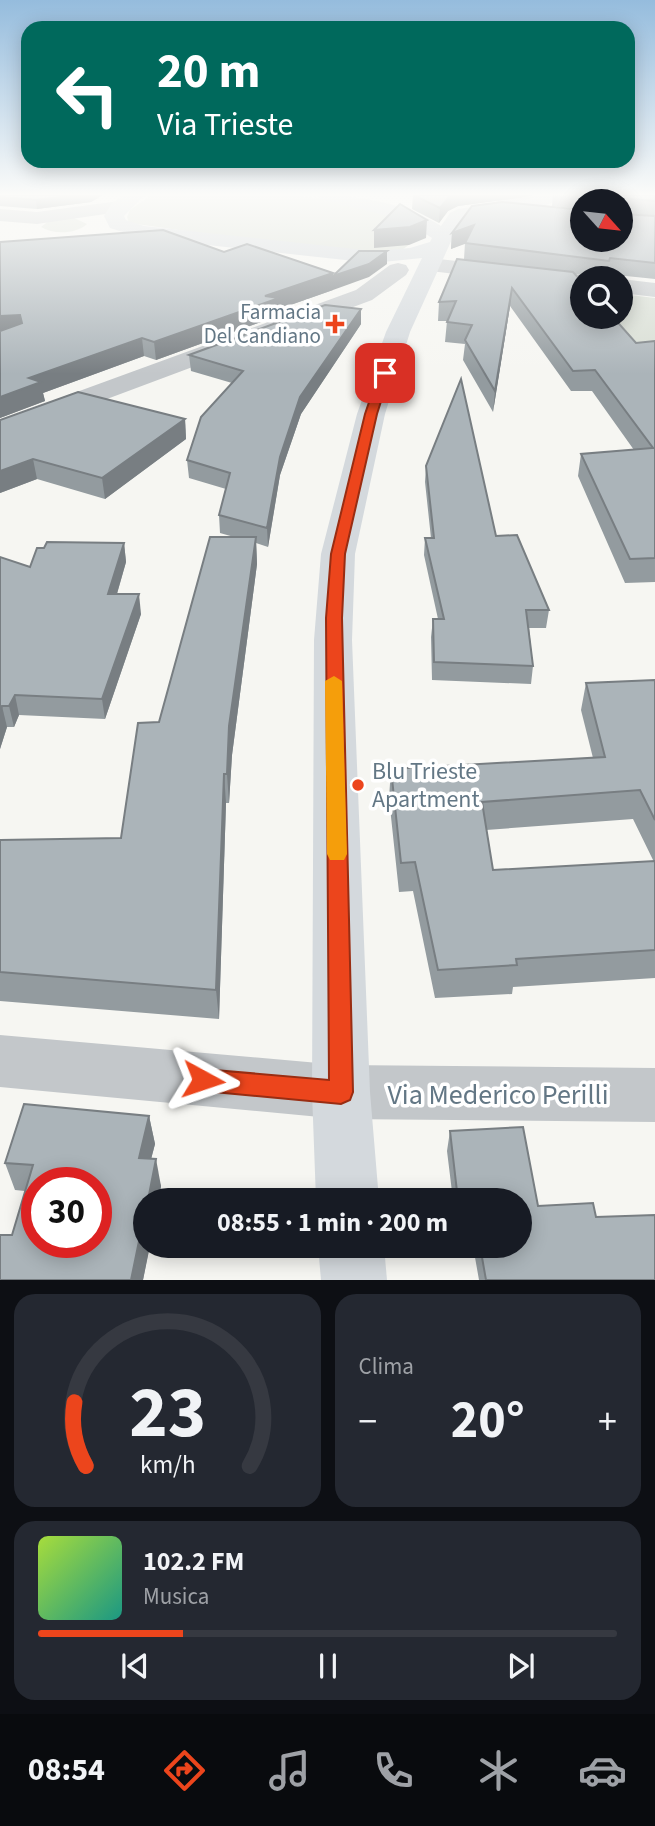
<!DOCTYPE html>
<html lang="it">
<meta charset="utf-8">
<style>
body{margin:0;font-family:"Source Sans 3",sans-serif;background:#242831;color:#f1f3f6;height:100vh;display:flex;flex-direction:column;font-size:26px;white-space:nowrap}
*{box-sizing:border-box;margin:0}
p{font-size:23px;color:#9ea1a6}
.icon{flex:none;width:38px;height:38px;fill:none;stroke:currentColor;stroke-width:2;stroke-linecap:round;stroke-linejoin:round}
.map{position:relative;height:1280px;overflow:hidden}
.sheet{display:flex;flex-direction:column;gap:14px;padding:14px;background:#0d0f14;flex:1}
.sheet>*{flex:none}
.top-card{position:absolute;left:21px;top:21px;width:614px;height:147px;border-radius:21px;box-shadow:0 4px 18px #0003;background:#00695c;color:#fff;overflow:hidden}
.needle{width:46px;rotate:117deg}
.fabs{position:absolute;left:570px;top:189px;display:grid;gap:14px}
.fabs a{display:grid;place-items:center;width:63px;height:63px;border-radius:50%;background:#171b24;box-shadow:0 4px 18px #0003;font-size:35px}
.speed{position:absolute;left:21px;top:1167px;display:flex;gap:14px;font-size:35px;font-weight:700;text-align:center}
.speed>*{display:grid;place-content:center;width:91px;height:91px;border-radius:50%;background:#171b24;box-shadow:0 4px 18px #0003;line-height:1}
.speed .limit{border:10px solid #d22;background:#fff;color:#111}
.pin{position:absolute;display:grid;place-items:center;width:60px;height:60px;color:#fff;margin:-30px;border-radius:14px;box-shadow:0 4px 10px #0006}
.me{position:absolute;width:77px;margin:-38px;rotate:95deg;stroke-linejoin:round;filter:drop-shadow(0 0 5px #0008)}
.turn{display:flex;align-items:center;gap:24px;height:147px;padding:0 21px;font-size:32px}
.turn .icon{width:91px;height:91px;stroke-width:2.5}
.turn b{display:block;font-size:49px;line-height:60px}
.big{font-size:52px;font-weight:700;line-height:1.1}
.sheet .tile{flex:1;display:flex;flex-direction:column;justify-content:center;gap:10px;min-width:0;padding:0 24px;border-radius:21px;background:#242831}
.sheet .dial{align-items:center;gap:0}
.dial svg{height:182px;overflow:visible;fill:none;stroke:#363941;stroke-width:7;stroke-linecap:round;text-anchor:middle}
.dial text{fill:#f1f3f6;stroke:none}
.song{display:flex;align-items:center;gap:21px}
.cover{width:84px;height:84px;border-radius:10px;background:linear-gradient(135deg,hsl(80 70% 55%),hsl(170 70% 35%))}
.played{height:7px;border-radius:4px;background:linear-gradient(90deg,#ec451c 25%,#363941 25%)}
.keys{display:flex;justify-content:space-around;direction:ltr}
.heat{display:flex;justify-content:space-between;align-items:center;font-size:38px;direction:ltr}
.sheet .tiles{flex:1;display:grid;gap:14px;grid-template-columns:1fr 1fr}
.tile:last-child{grid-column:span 2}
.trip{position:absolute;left:133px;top:1188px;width:399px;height:70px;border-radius:35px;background:#171b24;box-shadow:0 4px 18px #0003;font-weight:700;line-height:70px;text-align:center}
.tabs{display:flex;height:112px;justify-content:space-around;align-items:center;background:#090b0e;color:#9ea1a6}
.tabs .icon{width:49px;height:49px}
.tabs .selected{color:#ec451c}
.tabs b{font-size:32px;color:#f1f3f6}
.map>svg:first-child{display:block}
.green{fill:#d7ddd3}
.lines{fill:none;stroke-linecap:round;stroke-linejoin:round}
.street{fill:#c3c7ca;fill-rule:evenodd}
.secondary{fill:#d4d9dd;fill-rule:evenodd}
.wall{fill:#939b9f;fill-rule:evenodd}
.shaded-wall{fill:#787e82}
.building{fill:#abb4b9;stroke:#787e82;stroke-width:2;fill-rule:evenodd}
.route{fill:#ec451c;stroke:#992d12;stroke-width:2}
.slow{fill:#f59e0b}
.poi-dot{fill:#ec451c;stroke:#fff;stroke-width:2.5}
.labels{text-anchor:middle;stroke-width:7;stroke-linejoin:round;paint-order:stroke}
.far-poi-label{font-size:21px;fill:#637785;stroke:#fff;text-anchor:end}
.poi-label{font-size:24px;fill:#637785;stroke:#fff;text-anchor:start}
.near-street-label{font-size:28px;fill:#637785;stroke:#fff}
</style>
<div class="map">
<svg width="655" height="1280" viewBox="0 0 655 1280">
<rect width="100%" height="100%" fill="#f6f6f2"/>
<g class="green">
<path d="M151,195h135l35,3 92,22 10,14 -21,16 -14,4 -138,-14 -121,-17 -2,-6 3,-7z"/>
<path d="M74,218l13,6c-11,10 -33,11 -46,3l9,-7z"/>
<path d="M621,294l34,4v48l-24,1 -29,-30h19z"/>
</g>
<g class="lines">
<g class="street">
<path d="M514,195h25l-38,18h-14l-3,-4 3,-4z"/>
<path d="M119,201l10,6 -3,4 -89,13 -37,-3v-12l37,3z"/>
<path d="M430,258l153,17 9,3h-9v11l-161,-19 -3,-5 3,-5z"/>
<path d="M398,263l8,2 3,5 -3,5 -34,25 -372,139v-19l356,-130 34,-25z"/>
<path d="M621,279l34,4v14l-34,-4z"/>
<path d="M0,1035l341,30 314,3v54l-314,-3 -341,-32z"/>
</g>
<g class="secondary">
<path d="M124,195h21l-21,21 2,4 18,6 229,25 37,-3 20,-6 2,-4 -28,-18 -85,-21 -2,-4c43,0 87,8 124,31l9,-13 8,-4 68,-9 13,-5h25l-2,4 -32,12 -60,7 -17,19 -43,95 -25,82 -30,140 -3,86 18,452 9,108h-63l-4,-108 2,-452 7,-86 36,-140 29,-82 36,-74 -49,5 -231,-25 -32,-10 -6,-12 8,-13z"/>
<path d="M318,1246h66l3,34h-66z"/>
</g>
</g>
<g class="wall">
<path d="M0,195h103l-12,7 -54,7 -37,-3z"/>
<path d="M413,195h120l-8,2 -67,9 -10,5 -9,12 -27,-14z"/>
<path d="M553,195h102v84l-48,-5 -1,4 -32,-4 62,69 19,-2v241l-30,1 -47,-107 3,-22 53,-4 -42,-59h-21l-61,-85 -17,106 -30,-52 2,-16 -20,-2 2,-21h-9l1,-19 25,-43 1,-16 -14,6 1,-16 131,7 38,-39h-38v8l-31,-3z"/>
<path d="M0,242l224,10 109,21v17l-54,19 1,6 -124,45 -12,-4 -101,37 2,8 -45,17z"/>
<path d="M361,309v15l-60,90 -21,61 -12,72 -12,-4 1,21 -25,191 -3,48h-3l-7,216 -219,-18v-161l121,-2 38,-116 75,-185 -14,-4 -1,-18 7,-26 -37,-11 -2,-18 45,-77 -41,-12 -2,-16z"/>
<path d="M185,419l1,20 -81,60 -68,-20 -37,14v-73z"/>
<path d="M426,466l70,70 53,74 -3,18h-17l4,38 -2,18 -99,-4 -1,-43 2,-18h5l-14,-64 1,-17h6l-6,-56z"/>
<path d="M124,543l2,19 -9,32 24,20 -36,105 -86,-4 -5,12h-7l-7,22v-192l30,10z"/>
<path d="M655,680v298l-142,9 -1,7 -77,4 -22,-107 -14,1 -10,-94 2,-29 202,-11 -12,-48 5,-27zM633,819l21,43 -161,8 -7,-40z"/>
<path d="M149,1116l6,28 -4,15 10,27 -18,94h-143l25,-89 -10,-1 -10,-27z"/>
<path d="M450,1131l88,75 58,11 59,63h-176l-6,-34h47v-46h-67l-6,-49z"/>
</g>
<g class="shaded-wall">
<path d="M80,195h23l-12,7 -54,7 -1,-9z"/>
<path d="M453,195h80l-8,2 -67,9 -10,5 -9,12 1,-15 9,-11z"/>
<path d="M427,220l-1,18 -17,7 -35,3v-18z"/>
<path d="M474,225l-1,16 -22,8 1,-16z"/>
<path d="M387,251v13l-18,13 -36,13v-14z"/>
<path d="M333,273v17l-54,19 1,6 -124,45 -2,-18 111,-46z"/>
<path d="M512,288l-2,18 -17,106 2,-21z"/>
<path d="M361,309v15l-60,90 -21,61 -12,72 -1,-19 13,-71 20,-60z"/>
<path d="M20,315l4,17 -24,2v-18z"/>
<path d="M142,338l2,18 -101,37 2,8 -45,17v-21l29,-19z"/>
<path d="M185,419l1,20 -81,60 -3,-21z"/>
<path d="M33,459l4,20 -37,14v-22z"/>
<path d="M256,537l1,27 -25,191 -3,48 -2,-29 2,-48z"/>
<path d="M124,543l2,19 -15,52 -3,-20z"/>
<path d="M139,594l2,20 -36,105 -3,-20z"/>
<path d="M15,695l4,20 -5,12 -5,-21z"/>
<path d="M2,706l5,21 -7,22v-37z"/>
<path d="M224,774l2,29 -7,216 -3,-29z"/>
<path d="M149,1116l6,28 -11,42 -5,-28z"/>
<path d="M156,1159l5,27 -2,14h-11z"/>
<path d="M145,1212v34h5l-7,34h-12z"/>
</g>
<g class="building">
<path d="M0,195h80l-44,5 -36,-3z"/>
<path d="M413,195h40l-4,2 -9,11z"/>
<path d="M586,195h69v6l-33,-3 -1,16 34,2v47l-45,-5 -1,3 -144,-18 9,-18 -22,8 20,-27 30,-4 81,8v30h38v-39h-34v-6z"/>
<path d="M400,204l27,16 -17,7 -36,3z"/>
<path d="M163,230l61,22 23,-8 86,29 -68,23 14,2 -125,44 -12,-4 -113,40 12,4 -41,15v-66l22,-8 -2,-8 -20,1v-74z"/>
<path d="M359,251h28l-18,13 -36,12z"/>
<path d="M457,259l116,13 10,11v34h30l23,26 19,-2v217l-25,1 -49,-105 72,-6 -58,-78 -22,1 -61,-83 -17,103 -30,-51 7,-15 -25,-3 9,-21 -17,1z"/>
<path d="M325,305l36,4 -61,88 -20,60 -13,71 -48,-13 11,-42 -43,-13 14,-43 42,-46 -54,-16z"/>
<path d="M461,379l35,157 21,-1 32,75h-23l7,56 -99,-4 -1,-43h11l-19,-81h9l-8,-72z"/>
<path d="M78,392l107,27 -83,59 -69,-19 -33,12v-51z"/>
<path d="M210,537h46l-27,189 -2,48h-3l-8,216 -216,-18v-132l121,-2 17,-115 21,-1z"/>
<path d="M47,542l77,1 -16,51h31l-37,105 -87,-4 -6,11h-7l-2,6v-155l30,10 7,-19h7z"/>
<path d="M655,680v140l-15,-30 -158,12 11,68 162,-9v89l-139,9 1,6 -79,5 -23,-108 -14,1 -10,-94 214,-12 -19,-74z"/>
<path d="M24,1104l125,12 -10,42 17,1 -8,41h-3v12l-14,68h-131v-45h12l21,-70 -28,-2zM37,1183h59v59h-59z"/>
<path d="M523,1127l15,79 55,-3 3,14 59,-2v65h-169l-6,-34h40v-46h-62l-8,-69z"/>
</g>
<linearGradient id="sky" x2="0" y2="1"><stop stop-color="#95bcdd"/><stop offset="0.52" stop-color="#fbfbf9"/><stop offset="1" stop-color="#fbfbf9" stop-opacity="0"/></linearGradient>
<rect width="655" height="374" fill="url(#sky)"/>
<path class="route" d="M385,370l5,3 -13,41 -32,140 -3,64 11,474 -3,8 -9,4 -138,-13 -8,-3 -4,-8 4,-8 8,-3 126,11 -3,-462 5,-64 34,-140 14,-41z"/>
<path class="slow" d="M334,676l8,5 5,173 -3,6h-14l-3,-6 -2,-173z"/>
<g class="poi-dot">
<path d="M331.5 313.5h7v7h7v7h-7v7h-7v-7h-7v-7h7z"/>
<circle cx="358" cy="785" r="7"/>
</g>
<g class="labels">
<g class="far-poi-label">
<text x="321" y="319">Farmacia<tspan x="321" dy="24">Del Candiano</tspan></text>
</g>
<g class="poi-label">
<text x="372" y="779">Blu Trieste<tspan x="372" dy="28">Apartment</tspan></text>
</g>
<g class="near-street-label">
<text x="498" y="1104">Via Mederico Perilli</text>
</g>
</g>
</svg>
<div class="fabs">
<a><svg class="needle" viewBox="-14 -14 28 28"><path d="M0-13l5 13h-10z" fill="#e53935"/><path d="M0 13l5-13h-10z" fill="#9ea1a6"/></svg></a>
<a><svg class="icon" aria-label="search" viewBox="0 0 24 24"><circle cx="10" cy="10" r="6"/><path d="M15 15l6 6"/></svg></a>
</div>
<div class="speed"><div class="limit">30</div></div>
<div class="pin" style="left:385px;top:373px;background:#d93025"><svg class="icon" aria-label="arrive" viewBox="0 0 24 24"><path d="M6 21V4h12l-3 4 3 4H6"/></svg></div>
<svg class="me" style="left:203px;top:1080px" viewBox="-20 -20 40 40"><path d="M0-17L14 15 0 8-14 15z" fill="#ec451c" stroke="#fff" stroke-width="4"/></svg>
<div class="trip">08:55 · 1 min · 200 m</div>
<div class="top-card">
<div class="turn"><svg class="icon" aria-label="left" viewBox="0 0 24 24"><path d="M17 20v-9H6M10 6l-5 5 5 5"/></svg><div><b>20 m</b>Via Trieste</div></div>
</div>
</div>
<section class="sheet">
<div class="tiles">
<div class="tile dial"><svg viewBox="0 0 100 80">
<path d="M14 69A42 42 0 1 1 86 69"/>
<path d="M14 69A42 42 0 0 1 9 41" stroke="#ec451c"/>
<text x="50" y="56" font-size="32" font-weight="700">23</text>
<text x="50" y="72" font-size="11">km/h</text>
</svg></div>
<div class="tile"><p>Clima</p>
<div class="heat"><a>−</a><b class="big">20°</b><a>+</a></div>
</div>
<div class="tile">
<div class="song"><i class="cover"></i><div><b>102.2 FM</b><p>Musica</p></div></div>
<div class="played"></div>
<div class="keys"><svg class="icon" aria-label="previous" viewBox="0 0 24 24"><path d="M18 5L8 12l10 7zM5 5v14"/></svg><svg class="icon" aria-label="pause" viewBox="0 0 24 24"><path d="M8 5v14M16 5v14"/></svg><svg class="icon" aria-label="next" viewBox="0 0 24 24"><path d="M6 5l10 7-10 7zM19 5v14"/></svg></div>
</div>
</div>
</section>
<nav class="tabs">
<b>08:54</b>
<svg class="icon selected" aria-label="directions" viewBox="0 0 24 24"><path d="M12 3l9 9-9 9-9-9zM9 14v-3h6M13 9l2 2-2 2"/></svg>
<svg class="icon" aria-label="music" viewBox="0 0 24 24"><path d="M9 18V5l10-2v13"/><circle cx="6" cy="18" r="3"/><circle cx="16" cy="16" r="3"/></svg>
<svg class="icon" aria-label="phone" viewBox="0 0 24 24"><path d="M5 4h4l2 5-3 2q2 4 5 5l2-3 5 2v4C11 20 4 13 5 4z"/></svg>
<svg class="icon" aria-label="climate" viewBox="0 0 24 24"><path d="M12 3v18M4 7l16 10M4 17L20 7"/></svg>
<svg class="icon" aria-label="car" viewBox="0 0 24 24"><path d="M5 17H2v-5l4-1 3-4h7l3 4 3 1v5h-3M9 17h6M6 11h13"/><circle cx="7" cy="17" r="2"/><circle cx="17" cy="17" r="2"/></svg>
</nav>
